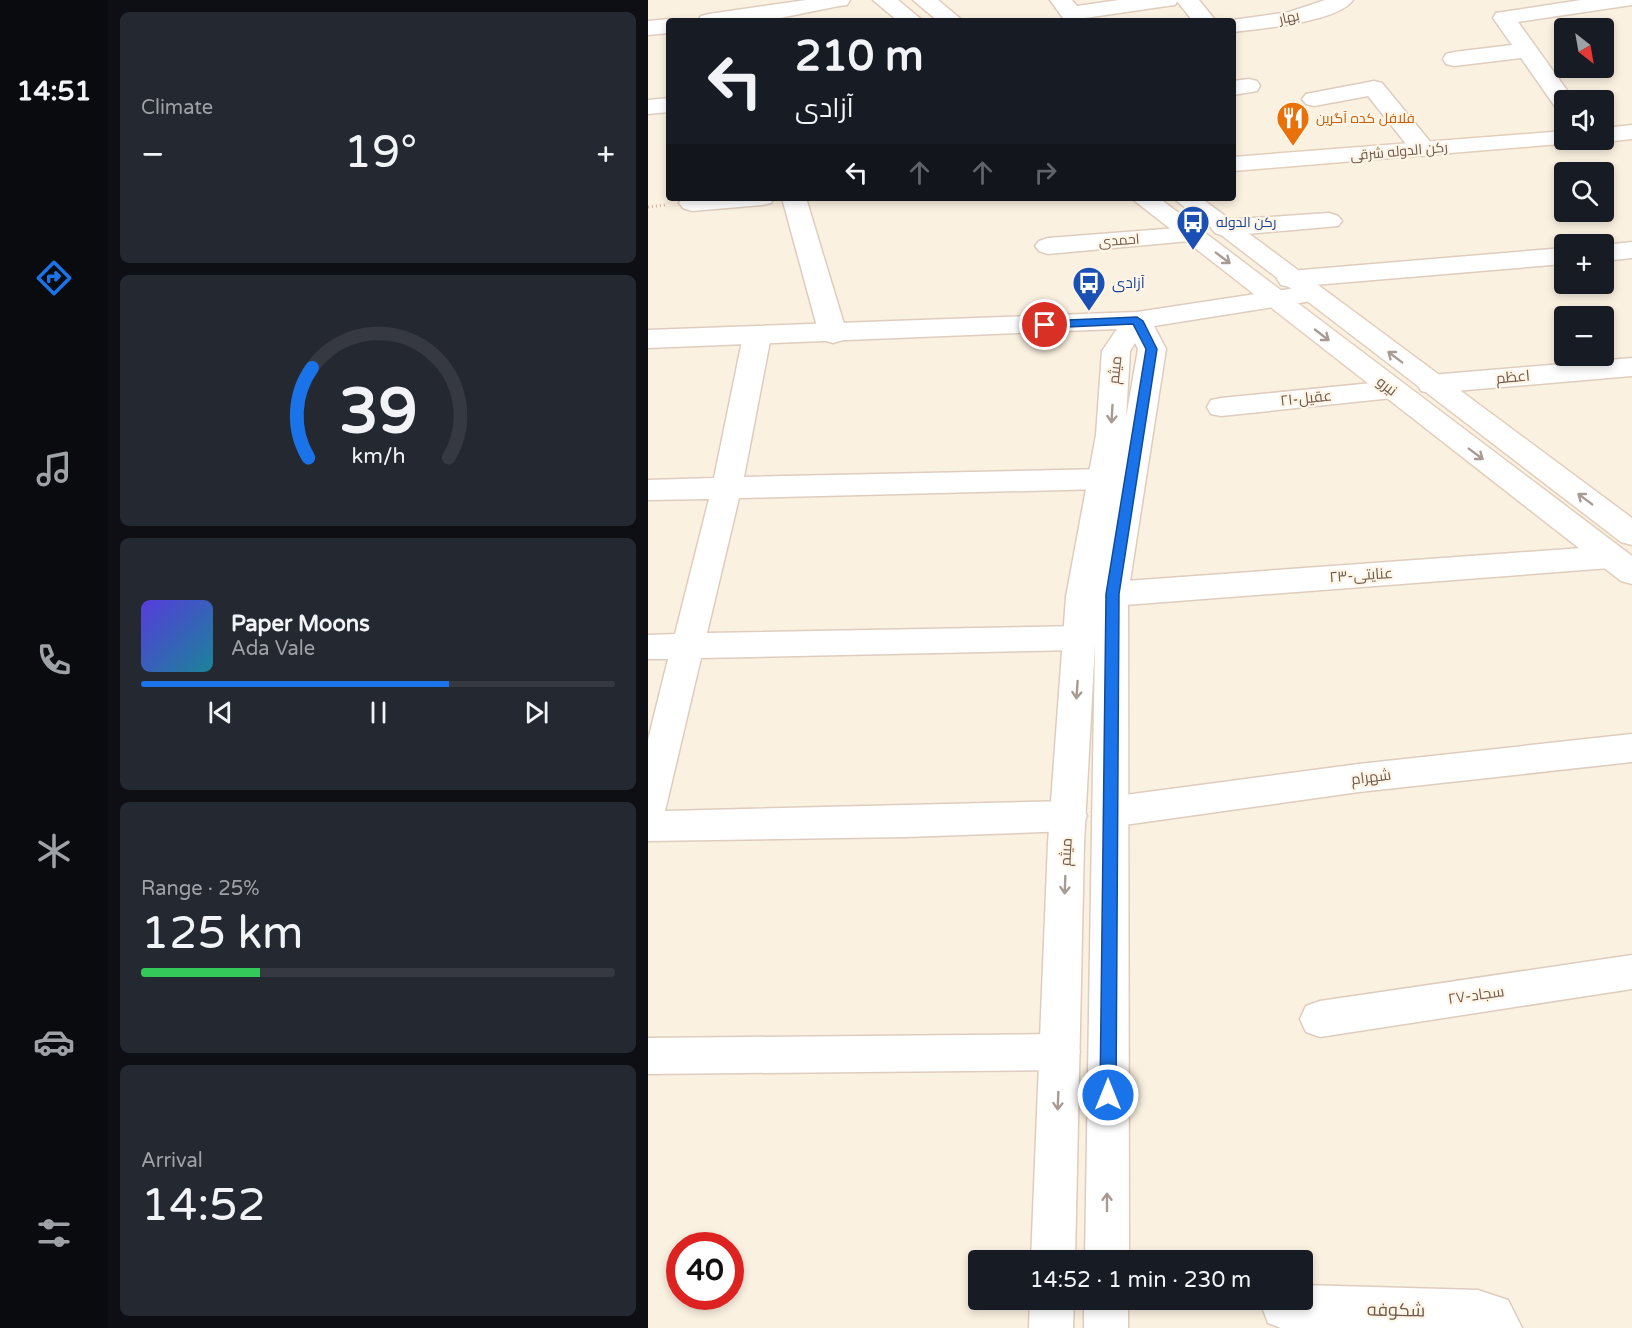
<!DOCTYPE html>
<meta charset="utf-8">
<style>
body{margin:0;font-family:"Varela Round",Cairo,sans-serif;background:#242831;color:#f1f3f6;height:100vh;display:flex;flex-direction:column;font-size:22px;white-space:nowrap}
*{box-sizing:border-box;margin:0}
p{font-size:20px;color:#9ea1a6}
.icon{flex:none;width:33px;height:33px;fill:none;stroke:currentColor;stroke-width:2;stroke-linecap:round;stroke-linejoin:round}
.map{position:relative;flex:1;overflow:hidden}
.side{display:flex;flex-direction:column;gap:12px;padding:12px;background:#0d0f14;width:540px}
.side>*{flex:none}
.guide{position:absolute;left:18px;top:18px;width:570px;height:183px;border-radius:6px;box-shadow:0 3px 9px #0003;background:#171b24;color:#f1f3f6;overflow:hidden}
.needle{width:39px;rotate:149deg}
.buttons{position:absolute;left:906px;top:18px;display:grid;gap:12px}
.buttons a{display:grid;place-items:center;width:60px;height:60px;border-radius:6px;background:#171b24;box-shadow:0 3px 9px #0003;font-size:30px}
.speed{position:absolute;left:18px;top:1232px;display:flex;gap:12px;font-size:30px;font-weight:700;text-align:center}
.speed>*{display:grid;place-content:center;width:78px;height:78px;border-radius:50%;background:#171b24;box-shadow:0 3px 9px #0003;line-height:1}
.speed .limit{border:9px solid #d22;background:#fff;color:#111}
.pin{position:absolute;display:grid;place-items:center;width:51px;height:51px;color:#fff;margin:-26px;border:3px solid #fff;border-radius:50%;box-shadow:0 2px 6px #0007}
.me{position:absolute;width:66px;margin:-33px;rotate:0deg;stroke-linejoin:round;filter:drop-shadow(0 0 4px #0008)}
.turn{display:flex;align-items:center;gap:21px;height:126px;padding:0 30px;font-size:27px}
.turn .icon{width:78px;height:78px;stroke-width:2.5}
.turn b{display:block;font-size:42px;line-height:51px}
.lanes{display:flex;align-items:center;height:57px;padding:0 30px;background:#0003;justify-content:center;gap:30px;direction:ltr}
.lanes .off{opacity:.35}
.big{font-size:45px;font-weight:600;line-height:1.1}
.side .tile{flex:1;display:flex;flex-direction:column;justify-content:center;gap:9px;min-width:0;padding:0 21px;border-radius:9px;background:#242831}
.side .dial{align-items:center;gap:0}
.dial svg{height:156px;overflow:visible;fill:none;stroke:#363941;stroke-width:7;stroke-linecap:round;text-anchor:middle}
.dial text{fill:#f1f3f6;stroke:none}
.song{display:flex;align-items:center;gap:18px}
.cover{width:72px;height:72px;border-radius:9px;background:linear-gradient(135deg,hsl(250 70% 55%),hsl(190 70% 35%))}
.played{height:6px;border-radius:3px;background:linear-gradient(90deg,#1a73e8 65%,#363941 65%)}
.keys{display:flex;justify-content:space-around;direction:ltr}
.heat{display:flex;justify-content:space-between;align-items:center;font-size:33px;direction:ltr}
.charge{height:9px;border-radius:4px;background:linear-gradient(90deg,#34c759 25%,#363941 0)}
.trip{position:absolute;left:320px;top:1250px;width:345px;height:60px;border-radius:6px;background:#171b24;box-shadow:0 3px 9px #0003;font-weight:600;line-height:60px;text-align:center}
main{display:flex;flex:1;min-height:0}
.dock{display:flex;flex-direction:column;width:108px;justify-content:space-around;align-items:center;background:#090b0e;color:#9ea1a6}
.dock .icon{width:42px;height:42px}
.dock .active{color:#1a73e8}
.dock b{font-size:27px;color:#f1f3f6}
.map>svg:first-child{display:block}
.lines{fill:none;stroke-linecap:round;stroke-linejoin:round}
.minor-casing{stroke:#decdbe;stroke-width:3}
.tertiary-casing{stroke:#decdbe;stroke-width:3}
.secondary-casing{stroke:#e3cebc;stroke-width:3}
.path{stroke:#d3b39e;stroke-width:3;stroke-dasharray:1 3;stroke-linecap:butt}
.minor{fill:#fff;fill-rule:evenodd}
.tertiary{fill:#fff;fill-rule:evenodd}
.secondary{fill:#fff;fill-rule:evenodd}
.oneway{stroke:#a99b92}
.route{fill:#1a73e8;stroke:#114b97;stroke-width:1.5}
.labels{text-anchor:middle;stroke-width:4.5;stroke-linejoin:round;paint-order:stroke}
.far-street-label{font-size:14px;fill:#70584a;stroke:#fef5e7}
.far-food-label{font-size:14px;fill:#c56008;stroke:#fef5e7;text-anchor:start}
.far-transit-label{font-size:14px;fill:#164399;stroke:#fef5e7;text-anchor:start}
.transit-label{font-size:15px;fill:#164399;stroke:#fef5e7;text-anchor:start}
.street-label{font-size:15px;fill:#70584a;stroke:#fef5e7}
.near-street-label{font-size:18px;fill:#70584a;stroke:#fef5e7}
</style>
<main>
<nav class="dock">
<b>14:51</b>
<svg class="icon active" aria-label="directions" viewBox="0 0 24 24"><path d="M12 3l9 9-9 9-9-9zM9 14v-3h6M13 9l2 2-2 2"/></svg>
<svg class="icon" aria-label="music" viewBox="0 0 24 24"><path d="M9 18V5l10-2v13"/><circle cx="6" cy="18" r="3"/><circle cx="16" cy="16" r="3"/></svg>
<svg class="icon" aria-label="phone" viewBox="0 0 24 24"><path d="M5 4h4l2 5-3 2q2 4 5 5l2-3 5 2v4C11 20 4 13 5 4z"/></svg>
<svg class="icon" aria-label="climate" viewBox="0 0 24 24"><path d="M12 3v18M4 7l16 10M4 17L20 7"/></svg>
<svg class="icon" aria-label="car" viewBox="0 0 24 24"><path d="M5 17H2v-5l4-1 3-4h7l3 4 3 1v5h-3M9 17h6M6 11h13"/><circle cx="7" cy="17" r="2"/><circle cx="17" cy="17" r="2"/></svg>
<svg class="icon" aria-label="filters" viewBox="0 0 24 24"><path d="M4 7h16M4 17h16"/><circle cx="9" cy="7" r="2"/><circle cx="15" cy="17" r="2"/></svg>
</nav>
<section class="side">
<div class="tile"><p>Climate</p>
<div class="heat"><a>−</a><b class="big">19°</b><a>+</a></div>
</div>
<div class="tile dial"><svg viewBox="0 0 100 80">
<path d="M14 69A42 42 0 1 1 86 69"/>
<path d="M14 69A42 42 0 0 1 16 23" stroke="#1a73e8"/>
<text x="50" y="56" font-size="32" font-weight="700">39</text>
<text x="50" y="72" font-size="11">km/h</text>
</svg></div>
<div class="tile">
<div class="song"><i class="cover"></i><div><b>Paper Moons</b><p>Ada Vale</p></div></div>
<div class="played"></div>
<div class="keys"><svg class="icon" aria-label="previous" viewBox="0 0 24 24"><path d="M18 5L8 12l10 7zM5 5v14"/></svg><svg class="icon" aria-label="pause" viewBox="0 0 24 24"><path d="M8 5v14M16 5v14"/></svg><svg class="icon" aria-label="next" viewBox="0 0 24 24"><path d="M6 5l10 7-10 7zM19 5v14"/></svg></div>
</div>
<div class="tile"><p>Range · 25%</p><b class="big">125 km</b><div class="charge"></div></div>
<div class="tile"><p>Arrival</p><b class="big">14:52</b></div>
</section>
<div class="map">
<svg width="984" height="1328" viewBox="0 0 984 1328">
<rect width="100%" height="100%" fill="#fbf1e1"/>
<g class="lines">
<g class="minor-casing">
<g id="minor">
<path d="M158,0h44l-3,5 -8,1 -74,15h-67l3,-5 8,-2z"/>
<path d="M402,0h22l5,6 42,-6h59l-3,5 -8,1 -96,14 -8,-2z"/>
<path d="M677,0h28c-15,22 -94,29 -120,32v-11h-8l64,-9z"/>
<path d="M933,0h51v5l-114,17 56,78h-10v10l-8,-2 -35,-50 -67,8 -8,-2 -3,-5 3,-5 8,-2 58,-7 -19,-27 3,-5z"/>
<path d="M21,19l6,2h-6v12l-21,2v-14z"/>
<path d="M601,79l8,2 3,5 -3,5 -24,4v-14z"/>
<path d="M726,81l8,2 50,61 3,5 -3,5 -9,2 -9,-2 -46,-58 -54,10 -8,-2 -4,-5 4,-5z"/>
<path d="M21,98v14l-21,2v-14z"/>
<path d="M35,198h91l-3,5 -9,2 -70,6 -9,-3 -4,-5z"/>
<path d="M134,198h24l41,136 -4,6 -10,3 -10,-3 -4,-6z"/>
<path d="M681,213l9,3 4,5 -4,5 -114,10 -9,-3 -4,-5 4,-5 9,-3z"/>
<path d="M543,227l9,3 4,5 -4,5 -152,14 -9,-3 -4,-5 4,-5 9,-3z"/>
<path d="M984,242v16l-28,3v-16z"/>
<path d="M916,248v16l-274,23 -9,-2 -4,-6 4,-6 9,-2z"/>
<path d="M109,327l10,3 4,6 -27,141 360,-8 11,3 4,7 -4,7 -11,3 -365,9 -32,135 373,-7 12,3 4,9 -4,9 -12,3 -379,8 -36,153 404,-10 13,5 5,10 -5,10 -13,5 -163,6 -258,4v-101l20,-81h-20v-24l27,-1 34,-135 -61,1v-20l66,-2 29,-142 4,-6z"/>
<path d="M984,358v18l-201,17 -10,-2 -4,-7 4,-7 10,-2z"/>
<path d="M744,381l10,2 4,7 -4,7 -181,19 -10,-2 -4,-7 4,-7 10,-2z"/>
<path d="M962,546l11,3 5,8 -5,8 -11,3 -498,38 -11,-4 -5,-8 5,-8 11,-4z"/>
<path d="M984,734v28l-273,30 -249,35 -13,-5 -5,-10 5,-10 13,-5 249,-33z"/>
<path d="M984,955v34l-312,48 -14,-5 -6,-13 6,-13 14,-5z"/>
<path d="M412,1034l14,5 6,13 -6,13 -14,5 -412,4v-36z"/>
<path d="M654,1285l176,5 30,10 14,28h-241l-13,-5 -6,-16 3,-8h37z"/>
</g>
</g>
<g class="tertiary-casing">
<g id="tertiary">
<path d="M528,0h23l17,21h-23z"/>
<path d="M661,286l9,2 4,6 -4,6 -164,26 12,23 -38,245 1,666h-44l10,-617 -11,200 -9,417h-44l17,-417 18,-246 30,-162 6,-84 15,-22 -469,19v-18l489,-18zM487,343l3,6 -12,69 4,-67z"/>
<path d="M382,1299h44l-1,29h-44z"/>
<rect x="436" y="1299" width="44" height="29"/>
</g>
</g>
<g class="secondary-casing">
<g id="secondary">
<path d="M225,0h25l25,21h-25z"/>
<path d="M265,0h25l25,21h-25z"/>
<path d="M984,125v14l-28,3 -9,-2h9v-12z"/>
<path d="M916,131v9h11l-3,3 -339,28v-14z"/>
<path d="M483,198h28l473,358v28l-11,-3z"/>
<path d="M525,198h28l431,320v27l-11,-3z"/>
</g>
</g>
<path class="path" d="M0,207l17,-2"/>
<use href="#minor" class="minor"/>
<use href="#tertiary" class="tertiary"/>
<use href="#secondary" class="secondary"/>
</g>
<defs><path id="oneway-shaft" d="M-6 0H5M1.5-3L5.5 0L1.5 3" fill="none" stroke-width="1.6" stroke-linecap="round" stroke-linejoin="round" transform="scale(1.5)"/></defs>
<g class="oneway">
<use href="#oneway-shaft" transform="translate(575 258) rotate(37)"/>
<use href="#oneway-shaft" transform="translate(674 335) rotate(38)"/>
<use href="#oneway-shaft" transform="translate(747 357) rotate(-143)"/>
<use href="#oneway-shaft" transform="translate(464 414) rotate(93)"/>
<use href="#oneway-shaft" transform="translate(828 454) rotate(37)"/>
<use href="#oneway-shaft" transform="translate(937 499) rotate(-143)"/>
<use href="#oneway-shaft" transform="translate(429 690) rotate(94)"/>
<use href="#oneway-shaft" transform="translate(417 885) rotate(92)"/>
<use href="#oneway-shaft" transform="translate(410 1101) rotate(92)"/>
<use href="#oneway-shaft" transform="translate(459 1202) rotate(-90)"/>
</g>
<path class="route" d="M489,317l6,4 14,28 -38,245 -3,501 -2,6 -6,2 -6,-2 -2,-6 6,-501 40,-245 -13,-25 -88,4 -5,-3 5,-4z"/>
<defs>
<g id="restaurant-pin" transform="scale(1.725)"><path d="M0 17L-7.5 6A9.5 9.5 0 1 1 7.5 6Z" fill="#e8710a" stroke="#fef5e7"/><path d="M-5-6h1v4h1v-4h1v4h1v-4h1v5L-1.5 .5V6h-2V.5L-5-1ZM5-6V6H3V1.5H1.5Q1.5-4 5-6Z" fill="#fff"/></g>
<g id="bus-pin" transform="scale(1.725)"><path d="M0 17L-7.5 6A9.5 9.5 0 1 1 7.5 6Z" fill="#1a4fb4" stroke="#fef5e7"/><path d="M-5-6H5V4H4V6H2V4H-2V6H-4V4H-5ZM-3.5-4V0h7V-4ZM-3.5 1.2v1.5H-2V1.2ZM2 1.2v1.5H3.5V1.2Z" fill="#fff"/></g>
</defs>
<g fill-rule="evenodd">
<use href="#restaurant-pin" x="645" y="118"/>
<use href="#bus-pin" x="545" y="222"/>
<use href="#bus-pin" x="441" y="283"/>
</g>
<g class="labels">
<g class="far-street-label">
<text transform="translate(641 17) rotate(-12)" y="5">بهار</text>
<text transform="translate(751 151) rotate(-5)" y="5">رکن الدوله شرقی</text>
<text transform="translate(471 240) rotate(-4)" y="5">احمدی</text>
</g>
<g class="far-food-label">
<text x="668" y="123">فلافل کده آگرین</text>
</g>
<g class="far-transit-label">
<text x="568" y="227">رکن الدوله</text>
</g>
<g class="transit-label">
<text x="464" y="288">آزادی</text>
</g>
<g class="street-label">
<text transform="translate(467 370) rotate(-84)" y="5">میثم</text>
<text transform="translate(865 377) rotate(-5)" y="5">اعظم</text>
<text transform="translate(739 386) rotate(38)" y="5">نیرو</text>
<text transform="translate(658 398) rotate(-6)" y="5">۲۱-عقیل</text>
<text transform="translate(713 575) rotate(-4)" y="5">۲۳-عنایتی</text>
<text transform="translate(723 777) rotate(-7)" y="5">شهرام</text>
<text transform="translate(418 852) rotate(-87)" y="5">میثم</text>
<text transform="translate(828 995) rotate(-8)" y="5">۲۷-سجاد</text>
</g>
<g class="near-street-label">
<text transform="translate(748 1310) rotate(1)" y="6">شکوفه</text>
</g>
</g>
</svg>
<div class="buttons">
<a><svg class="needle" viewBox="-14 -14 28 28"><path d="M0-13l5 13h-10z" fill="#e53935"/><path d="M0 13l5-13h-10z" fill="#9ea1a6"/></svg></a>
<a><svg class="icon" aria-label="sound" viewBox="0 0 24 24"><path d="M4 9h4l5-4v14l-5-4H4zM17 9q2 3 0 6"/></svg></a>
<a><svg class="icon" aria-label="search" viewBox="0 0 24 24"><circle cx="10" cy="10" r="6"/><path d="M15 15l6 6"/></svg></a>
<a>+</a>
<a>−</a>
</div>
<div class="speed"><div class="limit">40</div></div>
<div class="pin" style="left:397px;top:325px;background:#d93025"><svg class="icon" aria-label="arrive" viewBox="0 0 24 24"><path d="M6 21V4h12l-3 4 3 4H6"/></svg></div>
<svg class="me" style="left:460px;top:1095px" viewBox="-20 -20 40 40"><circle r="17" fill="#1a73e8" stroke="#fff" stroke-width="3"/><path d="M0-11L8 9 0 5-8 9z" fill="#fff"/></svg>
<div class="trip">14:52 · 1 min · 230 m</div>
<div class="guide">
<div class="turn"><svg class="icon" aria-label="left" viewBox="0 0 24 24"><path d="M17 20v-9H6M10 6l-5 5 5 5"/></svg><div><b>210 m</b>آزادی</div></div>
<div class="lanes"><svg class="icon" aria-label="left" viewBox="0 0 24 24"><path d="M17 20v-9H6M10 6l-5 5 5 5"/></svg><svg class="icon off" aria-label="ahead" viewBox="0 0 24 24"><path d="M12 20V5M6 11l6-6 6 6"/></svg><svg class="icon off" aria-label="ahead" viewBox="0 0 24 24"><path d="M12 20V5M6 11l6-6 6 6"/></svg><svg class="icon off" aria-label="right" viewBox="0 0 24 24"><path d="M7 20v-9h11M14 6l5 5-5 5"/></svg></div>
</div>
</div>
</main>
